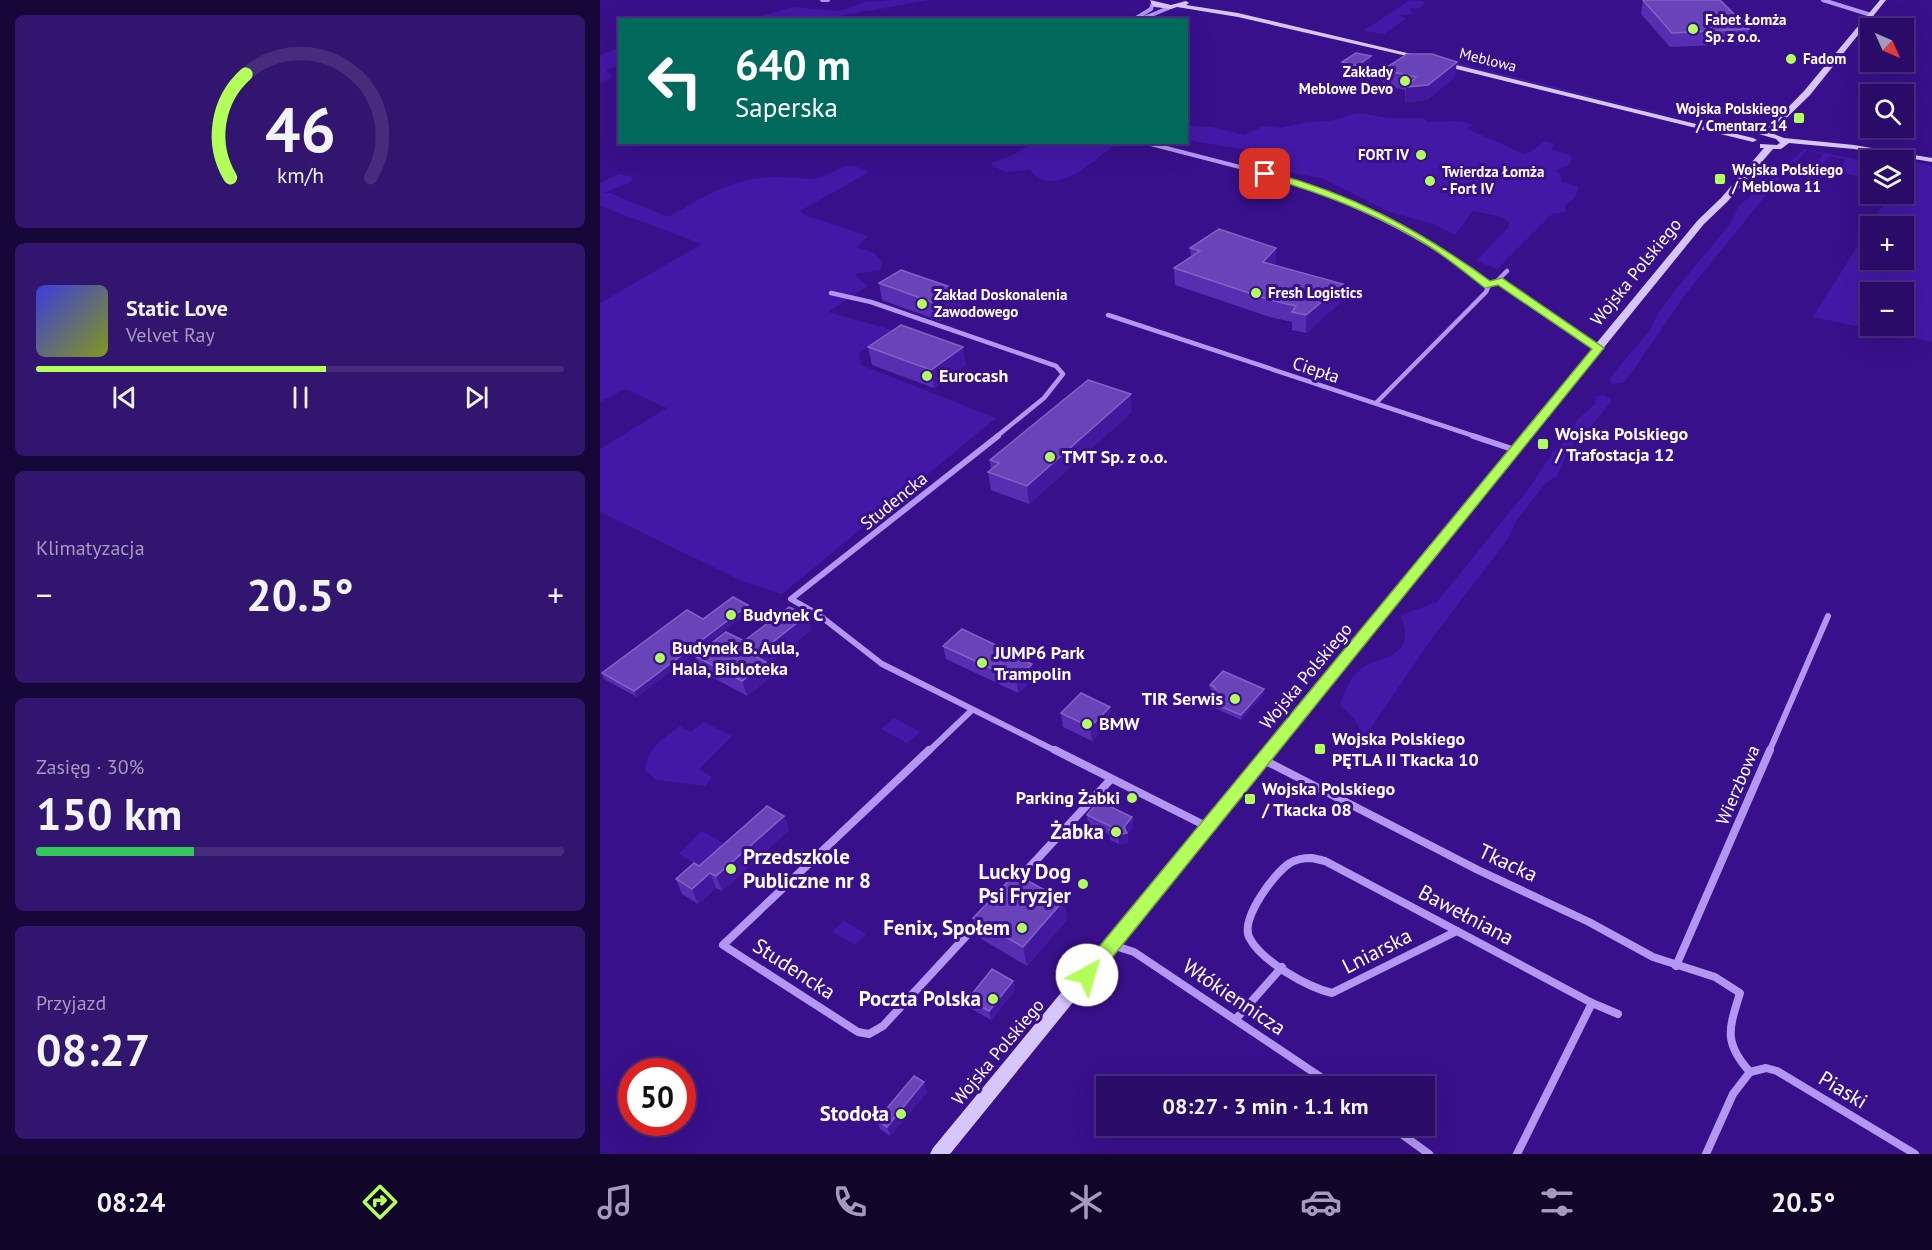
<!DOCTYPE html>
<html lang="pl">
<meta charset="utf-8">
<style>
body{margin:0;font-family:"PT Sans",sans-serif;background:#32156e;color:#f1f3f6;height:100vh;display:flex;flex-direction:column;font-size:22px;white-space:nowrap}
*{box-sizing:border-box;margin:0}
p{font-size:20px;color:#a59bc0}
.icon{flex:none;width:33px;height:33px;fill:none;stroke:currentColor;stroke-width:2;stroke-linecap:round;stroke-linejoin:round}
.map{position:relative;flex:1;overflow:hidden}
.side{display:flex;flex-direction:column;gap:15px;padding:15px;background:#170739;width:600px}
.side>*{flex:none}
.hud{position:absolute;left:18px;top:18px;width:570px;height:126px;border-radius:0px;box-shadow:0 6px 24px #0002,0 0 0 2px #462c7c;background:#00695c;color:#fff;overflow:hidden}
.needle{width:39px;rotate:135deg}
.buttons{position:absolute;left:1260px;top:18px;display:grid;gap:12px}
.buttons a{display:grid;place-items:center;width:54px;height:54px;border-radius:0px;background:#2a0c68;box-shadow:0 6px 24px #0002,0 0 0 2px #462c7c;font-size:30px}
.speed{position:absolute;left:18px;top:1058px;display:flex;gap:12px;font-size:30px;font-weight:700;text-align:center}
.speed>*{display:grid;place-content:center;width:78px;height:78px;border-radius:50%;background:#2a0c68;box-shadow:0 6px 24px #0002,0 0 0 2px #462c7c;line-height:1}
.speed .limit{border:9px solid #d22;background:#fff;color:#111}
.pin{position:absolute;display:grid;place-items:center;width:51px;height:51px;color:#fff;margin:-26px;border-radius:12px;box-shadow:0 3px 9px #0006}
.me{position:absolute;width:66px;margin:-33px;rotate:39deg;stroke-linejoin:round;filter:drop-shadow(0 0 4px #0008)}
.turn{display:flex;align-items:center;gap:21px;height:126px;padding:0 18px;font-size:27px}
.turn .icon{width:78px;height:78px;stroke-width:2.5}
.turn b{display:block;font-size:42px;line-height:51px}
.big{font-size:45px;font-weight:700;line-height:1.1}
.side .card{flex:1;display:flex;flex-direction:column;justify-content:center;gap:9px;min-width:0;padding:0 21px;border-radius:9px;background:#32156e}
.side .dial{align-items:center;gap:0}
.dial svg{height:156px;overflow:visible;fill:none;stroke:#462c7c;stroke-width:7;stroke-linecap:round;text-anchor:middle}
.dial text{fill:#f1f3f6;stroke:none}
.song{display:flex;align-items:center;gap:18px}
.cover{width:72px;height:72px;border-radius:9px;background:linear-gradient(135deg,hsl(240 70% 55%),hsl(70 70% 35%))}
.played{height:6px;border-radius:3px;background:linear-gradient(90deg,#b1ff58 55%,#462c7c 55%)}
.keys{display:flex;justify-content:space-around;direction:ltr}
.heat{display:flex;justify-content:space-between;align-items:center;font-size:33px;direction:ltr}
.charge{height:9px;border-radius:4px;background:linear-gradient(90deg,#34c759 30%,#462c7c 0)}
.trip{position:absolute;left:496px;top:1076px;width:339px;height:60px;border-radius:0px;background:#2a0c68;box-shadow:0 6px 24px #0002,0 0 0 2px #462c7c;font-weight:700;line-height:60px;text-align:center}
.dock{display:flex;height:96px;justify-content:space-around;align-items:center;background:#11052a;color:#a59bc0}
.dock .icon{width:42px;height:42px}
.dock .selected{color:#b1ff58}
.dock b{font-size:27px;color:#f1f3f6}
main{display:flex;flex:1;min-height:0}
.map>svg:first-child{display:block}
.green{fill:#4318a6;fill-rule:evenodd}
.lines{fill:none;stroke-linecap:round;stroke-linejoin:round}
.minor-far3{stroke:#b397f2;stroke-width:4}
.minor-far2{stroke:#b397f2;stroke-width:4.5}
.minor-far1{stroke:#b397f2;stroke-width:6}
.minor{stroke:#b397f2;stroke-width:8}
.secondary{fill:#d7c6fc;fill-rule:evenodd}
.wall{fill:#572eb1}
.shaded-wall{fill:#43189e}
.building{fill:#6944b9;stroke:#8062c4;stroke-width:1.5}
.route{fill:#b1ff58;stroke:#73a639;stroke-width:1.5}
.poi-dot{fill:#b1ff58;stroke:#38108b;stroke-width:2}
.labels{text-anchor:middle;stroke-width:6;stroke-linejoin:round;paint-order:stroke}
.far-poi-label{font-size:15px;font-weight:bold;fill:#fff;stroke:#38108b;text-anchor:start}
.far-street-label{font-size:15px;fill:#fff;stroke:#38108b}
.street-label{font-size:18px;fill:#fff;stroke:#38108b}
.poi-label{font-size:18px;font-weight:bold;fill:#fff;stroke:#38108b;text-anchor:start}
.near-poi-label{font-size:21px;font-weight:bold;fill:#fff;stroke:#38108b;text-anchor:end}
.near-street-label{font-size:21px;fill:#fff;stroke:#38108b}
</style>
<main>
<section class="side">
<div class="card dial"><svg viewBox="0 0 100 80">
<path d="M14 69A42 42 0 1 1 86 69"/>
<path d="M14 69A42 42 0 0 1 22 16" stroke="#b1ff58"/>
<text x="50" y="56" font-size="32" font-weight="700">46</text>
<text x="50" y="72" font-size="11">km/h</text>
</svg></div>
<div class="card">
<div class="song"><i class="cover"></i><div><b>Static Love</b><p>Velvet Ray</p></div></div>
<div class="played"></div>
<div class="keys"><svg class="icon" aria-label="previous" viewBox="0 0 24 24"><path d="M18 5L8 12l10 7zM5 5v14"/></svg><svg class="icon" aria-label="pause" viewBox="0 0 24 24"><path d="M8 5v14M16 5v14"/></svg><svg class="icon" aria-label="next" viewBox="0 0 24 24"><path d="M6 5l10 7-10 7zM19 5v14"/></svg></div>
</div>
<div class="card"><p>Klimatyzacja</p>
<div class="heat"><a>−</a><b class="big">20.5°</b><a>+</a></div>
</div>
<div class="card"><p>Zasięg · 30%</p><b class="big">150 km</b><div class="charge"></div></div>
<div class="card"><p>Przyjazd</p><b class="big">08:27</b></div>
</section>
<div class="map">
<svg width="1332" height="1154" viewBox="0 0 1332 1154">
<rect width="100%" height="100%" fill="#38108b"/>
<g class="green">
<path d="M295,0h34l-107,19h-105l9,-3h36l30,-9 48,4 25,-9z"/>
<path d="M810,0l16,2 -7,6 -9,1 3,5 -14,1 7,4 -22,15 -21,-3z"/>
<path d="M19,48v17l-13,5 7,7 -13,7v-29z"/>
<path d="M858,63l283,70 -285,-68z"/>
<path d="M757,113l33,5h33l5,4c17,1 28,-4 45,3l-5,4 56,25 7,-2 13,-11 10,2 -3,7 17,4 5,4 -5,7 -12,6 4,3 2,8 16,4c0,7 -3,15 -13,18v8l-13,2 -55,55 -21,-8 32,-33 1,-6 -7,-5 -29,-6 -18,24 -22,-11 -43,-12 -69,-34 -43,-8 -31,-20 -60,-10v-14l24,1 33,8 20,-9 16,2 29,-6 21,-1z"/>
<path d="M432,143v-1l85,1c-20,15 -64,58 -87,27 -16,0 -26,7 -39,-7l20,-7z"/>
<path d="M1204,149l66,13 -12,13 3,2 -28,-6h5l8,-11 -16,-4 -9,10 3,3 -15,-4h6l8,-11 -16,-4 -9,11 3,3 -10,-3z"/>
<path d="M1311,161l21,5v176l-119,-25 77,-123h14v-24zM1270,226h34v34h-34zM1270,292h34v34h-34z"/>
<path d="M245,166h10l14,6 -69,39 4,4 64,21 -11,11 17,6 8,9 -2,8 -26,4 14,12 -40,26 65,18 -34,23 2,12 135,53 -214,176 -40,-13 -142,-69v-63l67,-41 -42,-19 -25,13v-99l102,-59 -102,-38v-23l19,-9 14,3 -2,5 -28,11h7l58,24c23,-13 49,-29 75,-36 22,-6 46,-3 68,-2 10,1 25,-10 34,-13z"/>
<path d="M1176,168l9,3 -1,2 -100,123 -54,79 -6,7 -12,2 -2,-6 39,-47 10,-19 18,-24 53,-64 8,-17 23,-20 11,-17z"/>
<path d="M1004,395l8,5 -25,32 -18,16 -12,28 -12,8 -29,37 -8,18 -81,106 -56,83 -8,7 -8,-15 -15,-15c5,-15 9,-26 21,-36 12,-11 45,-9 44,-36 0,-6 -3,-12 -4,-18l36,-13 93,-115 23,-35 18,-17 6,-15 18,-16 1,-8z"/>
<path d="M294,718l26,14 -13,11 -26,-14z"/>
<path d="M104,722l28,14 -33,33 13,8 -7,9 -49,-6 -11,-10c2,-22 18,-31 35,-44l11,6z"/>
<path d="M102,831l24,14 -23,23 -24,-14z"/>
<path d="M244,921l22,13 -11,11 -22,-13z"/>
</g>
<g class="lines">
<g class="minor-far3">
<path d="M222,0h6"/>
<path d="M1223,0l48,15"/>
<path d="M533,20l18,-11 2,-6"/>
<path d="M539,20l32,-13"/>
<path d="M543,142l120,31 58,19"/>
</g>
<g class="minor-far2">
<path d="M717,191c46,16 88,38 130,64 15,9 31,17 42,30"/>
<path d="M898,281l92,64 9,3"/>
<path d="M895,283l12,-12"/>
<path d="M231,293l40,9 185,64 7,8 -19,24 -48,39"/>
<path d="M508,315l369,122"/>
<path d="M776,403l110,-111 3,-7"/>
</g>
<g class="minor-far1">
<path d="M398,436l-207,163 28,16 63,49 176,88"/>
<path d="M873,436l42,14"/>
<path d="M328,752l44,-42"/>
<path d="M1169,752l59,-136"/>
</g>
<g class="minor">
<path d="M329,750l-206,195 135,87 11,2 14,-8 98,-106"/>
<path d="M455,750l151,76"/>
<path d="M662,759l216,111 111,52 64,35 62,20 25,16c-11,36 -17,49 10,79"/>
<path d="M712,858l13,3 132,70 -125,62c-25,-6 -71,-32 -83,-56 -8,-19 25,-64 41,-74 6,-4 14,-5 22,-5z"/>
<path d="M416,882l95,-103"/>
<path d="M857,931l135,72 -75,151"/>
<path d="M512,945l22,7 200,134"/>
<path d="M1076,966l94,-216"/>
<path d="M992,1003l26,11"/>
<path d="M636,1019l46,-52"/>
<path d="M1150,1072l16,-4 11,3 138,83"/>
<path d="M789,1125l40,29"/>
<path d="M1106,1154l27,-60 17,-22"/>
</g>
<g class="secondary">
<path d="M550,0l21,5 15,-4 3,2 -3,2 52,8 186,44 -4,2 -182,-42 -61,-10 -6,2 -16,-2 -2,-1z"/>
<path d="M1280,0h6l-76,95 -39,38 13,5 70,7 78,13v4l-78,-13 -65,-6 -8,6h-8l-46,53 -23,22 -754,930h-20l3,-6 765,-928 23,-22 43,-50h-4v-4l17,1 3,-2 -4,-4 -17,-5 5,-2 40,-41z"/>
<path d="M840,61l313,77 4,2 -4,2 -313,-77z"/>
</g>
</g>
<g class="wall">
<path d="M1043,0l106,29 -3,15 -76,3 -29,-33z"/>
<path d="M742,62l29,5 -14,10 -16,-4z"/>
<path d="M783,70l72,7 -28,23 -22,2v-12l-22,-5z"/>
<path d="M590,248l86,17 67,19 -1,17 -36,32 -14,-3v-8l-22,-5 -95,-32 -1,-17 17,-11z"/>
<path d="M279,283l83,24 -22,14 -58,-21z"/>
<path d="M268,347l98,18 -32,23 -62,-23z"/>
<path d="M532,412l-103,92 -38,-14 -3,-18 3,-3 -1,-9z"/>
<path d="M150,611l-113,86 -33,-18 -2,-6 101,-54z"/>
<path d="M207,615l4,15 -44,35 4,12 -24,19 -46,-25 -6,-15 49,-15z"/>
<path d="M343,646l72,8 1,3 18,21 -16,15 -72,-34z"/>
<path d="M610,685l54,9 -23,26 -35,-16v-4l7,-9 -2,-1z"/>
<path d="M461,713l50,9 -19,19 -29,-14z"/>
<path d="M487,815l45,2 1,10 -6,7 1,9 -9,1 -9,-4v-5l-22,-11z"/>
<path d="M184,816l5,14 -67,61 -6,-3 -18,16 -16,-10 -6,-15z"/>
<path d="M373,918l94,2 -40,46 -49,-29z"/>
<path d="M413,981l2,9 -24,30 -21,-12 -2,-9z"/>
<path d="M327,1092l-37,44 -10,-7 -3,-9z"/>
</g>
<g class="shaded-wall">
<path d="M771,56v11l-14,10v-11z"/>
<path d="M857,62l-2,15 -28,23 -22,2 1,-15z"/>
<path d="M676,248v17l-13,-3z"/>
<path d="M743,284l-1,17 -36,32v-18z"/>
<path d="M359,290l3,17 -22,14 -3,-17z"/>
<path d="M363,347l3,18 -32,23 -3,-18z"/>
<path d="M531,394l1,18 -103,92 -2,-18z"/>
<path d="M148,605l2,6 -113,86 -3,-6z"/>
<path d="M207,615l4,15 -44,35 4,12 -24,19 -5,-15 13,-25z"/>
<path d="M432,664l2,14 -16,15 -2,-13z"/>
<path d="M664,689v5l-23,26v-5z"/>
<path d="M510,707l1,15 -19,19 -2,-14z"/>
<path d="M184,816l5,14 -67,61 -6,-15z"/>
<path d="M532,817l1,10 -6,7 1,9 -9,1 -1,-9z"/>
<path d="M110,873l6,15 -18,16 -6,-15z"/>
<path d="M464,900l3,20 -40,46 -4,-19z"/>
<path d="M413,981l2,9 -24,30 -2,-9z"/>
<path d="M324,1082l3,10 -37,44 -3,-9z"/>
</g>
<g class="building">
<path d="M1043,0h77l29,29 -77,4z"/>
<path d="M756,53l15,3 -14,10 -15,-4z"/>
<path d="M807,54h25l25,8 -29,23 -22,2 10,-10 -33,-7z"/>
<path d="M619,229l57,19 -13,14 80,22 -37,31 -14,-3 4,-6 -26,-6 -96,-32 26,-17 -10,-3z"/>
<path d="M301,270l58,20 -22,14 -58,-21z"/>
<path d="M301,325l62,22 -32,23 -63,-23z"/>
<path d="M488,380l43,14 -104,92 -39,-14 11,-9 -9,-3z"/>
<path d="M133,597l15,8 -114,86 -32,-18 85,-63 16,9z"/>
<path d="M189,607l18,8 -52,41 11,6 -24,19 -47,-25 31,-24 18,9z"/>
<path d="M362,629l53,25 -1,2 18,8 -16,16 -73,-34z"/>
<path d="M623,671l41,18 -23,26 -35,-15 10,-12 -6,-3z"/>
<path d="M481,693l29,14 -20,20 -29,-14z"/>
<path d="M499,801l33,16 -8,10 3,6 -9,2 -9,-5 3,-3 -25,-12z"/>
<path d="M167,806l17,10 -68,60 -6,-3 -18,16 -16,-10 18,-16 5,3z"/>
<path d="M415,874l49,26 -41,47 -50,-29z"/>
<path d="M392,969l21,12 -24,30 -21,-12z"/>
<path d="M314,1076l10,6 -37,45 -10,-7z"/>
</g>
<path class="route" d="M665,171c86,22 153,58 225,110l12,-3 102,70 -511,633 -6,2 -7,-2 -2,-6 2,-5 512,-621 -94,-64 -13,3c-18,-14 -36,-29 -56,-42 -51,-32 -109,-54 -167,-70l-1,-2z"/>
<g class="poi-dot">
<circle cx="1093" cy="29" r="6"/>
<circle cx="1191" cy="59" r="6"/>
<circle cx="805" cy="81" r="6"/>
<rect x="1193" y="112" width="12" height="12" rx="3"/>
<circle cx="821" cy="155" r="6"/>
<rect x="1114" y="173" width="12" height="12" rx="3"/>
<circle cx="830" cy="181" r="6"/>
<circle cx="656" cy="293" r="6"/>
<circle cx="322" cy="304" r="6"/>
<circle cx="327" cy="376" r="6"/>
<rect x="937" y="438" width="12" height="12" rx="3"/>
<circle cx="450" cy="457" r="6"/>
<circle cx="131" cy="615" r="6"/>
<circle cx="60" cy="658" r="6"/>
<circle cx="382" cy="663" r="6"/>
<circle cx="635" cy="699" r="6"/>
<circle cx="487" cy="724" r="6"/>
<rect x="714" y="743" width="12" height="12" rx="3"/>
<circle cx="532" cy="798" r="6"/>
<rect x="644" y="793" width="12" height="12" rx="3"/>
<circle cx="516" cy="832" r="6"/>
<circle cx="131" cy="869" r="6"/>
<circle cx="483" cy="884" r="6"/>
<circle cx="422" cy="928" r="6"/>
<circle cx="393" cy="999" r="6"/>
<circle cx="301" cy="1114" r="6"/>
</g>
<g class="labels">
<g class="far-poi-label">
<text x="1105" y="25">Fabet Łomża<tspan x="1105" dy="17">Sp. z o.o.</tspan></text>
<text x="1203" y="64">Fadom</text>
<text x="793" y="77" text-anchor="end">Zakłady<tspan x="793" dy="17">Meblowe Devo</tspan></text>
<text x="1187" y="114" text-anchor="end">Wojska Polskiego<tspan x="1187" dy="17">/ Cmentarz 14</tspan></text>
<text x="809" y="160" text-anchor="end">FORT IV</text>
<text x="1132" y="175">Wojska Polskiego<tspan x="1132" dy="17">/ Meblowa 11</tspan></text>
<text x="842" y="177">Twierdza Łomża<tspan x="842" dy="17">- Fort IV</tspan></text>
<text x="668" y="298">Fresh Logistics</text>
<text x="334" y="300">Zakład Doskonalenia<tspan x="334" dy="17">Zawodowego</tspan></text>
</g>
<g class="far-street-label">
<text transform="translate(888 60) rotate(14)" y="5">Meblowa</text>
</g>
<g class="street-label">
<text transform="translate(1036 272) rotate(-51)" y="6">Wojska Polskiego</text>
<text transform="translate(716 370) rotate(18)" y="6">Ciepła</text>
<text transform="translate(294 501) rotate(-39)" y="6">Studencka</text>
<text transform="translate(706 676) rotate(-50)" y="6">Wojska Polskiego</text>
<text transform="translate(1138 785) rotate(-67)" y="6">Wierzbowa</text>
<text transform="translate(398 1052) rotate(-50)" y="6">Wojska Polskiego</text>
</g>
<g class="poi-label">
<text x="339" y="382">Eurocash</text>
<text x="955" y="440">Wojska Polskiego<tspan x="955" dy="21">/ Trafostacja 12</tspan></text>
<text x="462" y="463">TMT Sp. z o.o.</text>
<text x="143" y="621">Budynek C</text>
<text x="72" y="654">Budynek B. Aula,<tspan x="72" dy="21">Hala, Bibloteka</tspan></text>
<text x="394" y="659">JUMP6 Park<tspan x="394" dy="21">Trampolin</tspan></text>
<text x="623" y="705" text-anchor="end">TIR Serwis</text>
<text x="499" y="730">BMW</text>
<text x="732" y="745">Wojska Polskiego<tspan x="732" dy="21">PĘTLA II Tkacka 10</tspan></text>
<text x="662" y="795">Wojska Polskiego<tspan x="662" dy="21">/ Tkacka 08</tspan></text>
<text x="520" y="804" text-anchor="end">Parking Żabki</text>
</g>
<g class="near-poi-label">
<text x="504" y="839">Żabka</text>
<text x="143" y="864" text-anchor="start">Przedszkole<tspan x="143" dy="24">Publiczne nr 8</tspan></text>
<text x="471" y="879">Lucky Dog<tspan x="471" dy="24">Psi Fryzjer</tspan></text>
<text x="410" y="935">Fenix, Społem</text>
<text x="381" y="1006">Poczta Polska</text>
<text x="289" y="1121">Stodoła</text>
</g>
<g class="near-street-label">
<text transform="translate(908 863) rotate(25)" y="7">Tkacka</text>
<text transform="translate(866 915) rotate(28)" y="7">Bawełniana</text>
<text transform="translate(777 951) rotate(-27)" y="7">Lniarska</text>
<text transform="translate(194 969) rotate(33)" y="7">Studencka</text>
<text transform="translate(634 997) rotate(34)" y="7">Włókiennicza</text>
<text transform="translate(1243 1090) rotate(31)" y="7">Piaski</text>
</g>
</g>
</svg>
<div class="buttons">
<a><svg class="needle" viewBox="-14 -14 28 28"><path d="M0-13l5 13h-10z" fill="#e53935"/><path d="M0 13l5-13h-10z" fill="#a59bc0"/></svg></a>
<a><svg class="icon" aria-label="search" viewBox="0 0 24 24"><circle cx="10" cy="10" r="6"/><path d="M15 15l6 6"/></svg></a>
<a><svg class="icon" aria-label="layers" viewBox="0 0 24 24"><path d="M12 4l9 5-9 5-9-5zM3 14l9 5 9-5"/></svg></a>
<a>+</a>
<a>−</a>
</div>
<div class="speed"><div class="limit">50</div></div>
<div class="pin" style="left:665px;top:174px;background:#d93025"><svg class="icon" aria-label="arrive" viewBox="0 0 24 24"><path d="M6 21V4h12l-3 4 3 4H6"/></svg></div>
<svg class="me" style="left:487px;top:975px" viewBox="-20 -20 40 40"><circle r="19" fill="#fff"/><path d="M0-13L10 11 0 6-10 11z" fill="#b1ff58"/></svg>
<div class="trip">08:27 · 3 min · 1.1 km</div>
<div class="hud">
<div class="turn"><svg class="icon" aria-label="left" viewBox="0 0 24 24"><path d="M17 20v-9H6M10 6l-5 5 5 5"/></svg><div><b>640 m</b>Saperska</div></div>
</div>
</div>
</main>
<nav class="dock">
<b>08:24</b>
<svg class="icon selected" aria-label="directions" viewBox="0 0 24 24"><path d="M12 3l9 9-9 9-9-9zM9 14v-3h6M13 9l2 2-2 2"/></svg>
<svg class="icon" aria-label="music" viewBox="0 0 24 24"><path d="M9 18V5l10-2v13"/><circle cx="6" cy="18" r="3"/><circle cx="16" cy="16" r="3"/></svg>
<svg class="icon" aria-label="phone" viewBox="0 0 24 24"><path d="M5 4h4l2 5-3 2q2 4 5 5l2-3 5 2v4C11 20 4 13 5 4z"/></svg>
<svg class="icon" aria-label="climate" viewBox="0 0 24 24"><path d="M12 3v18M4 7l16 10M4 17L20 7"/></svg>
<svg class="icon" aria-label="car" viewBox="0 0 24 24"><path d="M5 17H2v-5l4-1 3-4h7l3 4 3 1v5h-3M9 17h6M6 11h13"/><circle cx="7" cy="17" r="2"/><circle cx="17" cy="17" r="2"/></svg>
<svg class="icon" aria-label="filters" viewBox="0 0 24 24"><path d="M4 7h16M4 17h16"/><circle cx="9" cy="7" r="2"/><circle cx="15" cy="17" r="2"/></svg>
<b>20.5°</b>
</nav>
